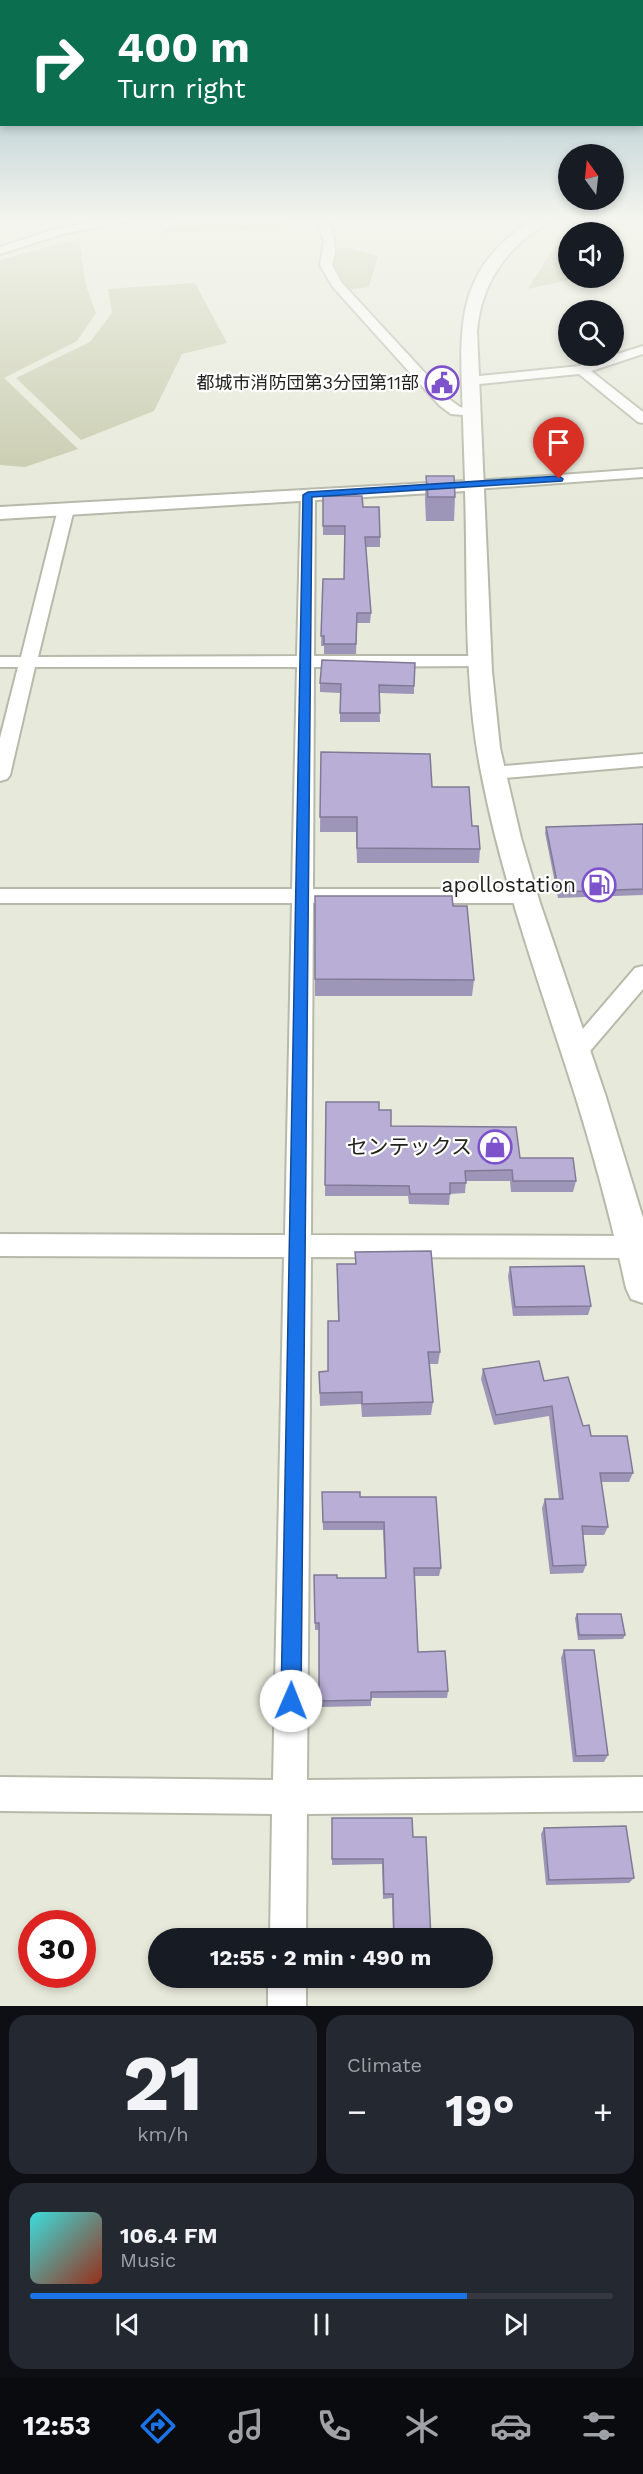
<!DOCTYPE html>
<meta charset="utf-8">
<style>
body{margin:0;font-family:"Work Sans","Noto Sans JP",sans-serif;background:#242831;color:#f1f3f6;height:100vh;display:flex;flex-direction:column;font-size:22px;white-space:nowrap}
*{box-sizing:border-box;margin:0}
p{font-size:20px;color:#9ea1a6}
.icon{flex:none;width:33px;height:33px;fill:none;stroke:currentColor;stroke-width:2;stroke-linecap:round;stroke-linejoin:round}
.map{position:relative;height:2006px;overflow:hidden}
.details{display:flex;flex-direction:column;gap:9px;padding:9px;background:#0d0f14;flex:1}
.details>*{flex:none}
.guide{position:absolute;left:0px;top:0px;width:644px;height:126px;box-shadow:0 3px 9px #0003;background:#0b6e4f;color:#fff;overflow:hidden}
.needle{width:39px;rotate:345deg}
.tools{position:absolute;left:558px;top:144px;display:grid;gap:12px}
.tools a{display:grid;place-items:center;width:66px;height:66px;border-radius:50%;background:#171b24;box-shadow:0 3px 9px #0003;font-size:30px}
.speed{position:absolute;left:18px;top:1910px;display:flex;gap:12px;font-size:30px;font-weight:700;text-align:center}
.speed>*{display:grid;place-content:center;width:78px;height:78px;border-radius:50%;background:#171b24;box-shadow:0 3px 9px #0003;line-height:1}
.speed .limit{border:9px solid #d22;background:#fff;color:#111}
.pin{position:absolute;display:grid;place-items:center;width:51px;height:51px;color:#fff;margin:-62px -26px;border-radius:50% 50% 50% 0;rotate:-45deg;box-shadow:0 0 6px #0007}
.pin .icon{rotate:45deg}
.me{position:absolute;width:66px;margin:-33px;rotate:1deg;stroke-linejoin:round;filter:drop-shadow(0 0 4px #0008)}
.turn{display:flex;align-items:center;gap:21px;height:126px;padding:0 18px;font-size:27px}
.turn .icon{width:78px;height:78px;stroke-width:2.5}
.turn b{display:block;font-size:42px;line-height:51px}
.big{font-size:45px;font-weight:700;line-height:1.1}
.details .widget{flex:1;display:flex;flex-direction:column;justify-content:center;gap:9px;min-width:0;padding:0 21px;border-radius:18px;background:#242831}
.details .dial{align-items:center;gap:0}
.dial b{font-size:78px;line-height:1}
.song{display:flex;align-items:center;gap:18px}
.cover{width:72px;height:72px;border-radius:9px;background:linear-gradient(135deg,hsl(180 70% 55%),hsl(10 70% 35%))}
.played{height:6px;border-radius:3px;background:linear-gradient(90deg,#1a73e8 75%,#363941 75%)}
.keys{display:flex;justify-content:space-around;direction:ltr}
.heat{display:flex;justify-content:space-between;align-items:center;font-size:33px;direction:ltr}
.details .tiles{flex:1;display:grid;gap:9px;grid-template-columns:1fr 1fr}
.widget:last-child{grid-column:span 2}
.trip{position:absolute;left:148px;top:1928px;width:345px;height:60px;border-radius:30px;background:#171b24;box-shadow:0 3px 9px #0003;font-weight:700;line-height:60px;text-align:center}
.menu{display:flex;height:96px;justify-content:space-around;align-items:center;background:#090b0e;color:#9ea1a6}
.menu .icon{width:42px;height:42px}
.menu .active{color:#1a73e8}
.menu b{font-size:27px;color:#f1f3f6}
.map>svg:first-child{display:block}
.green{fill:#c6caab}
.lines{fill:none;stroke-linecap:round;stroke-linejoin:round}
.minor-casing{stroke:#b7b9aa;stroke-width:4}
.tertiary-casing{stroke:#b7b9aa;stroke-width:4}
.minor{fill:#fff;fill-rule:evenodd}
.tertiary{fill:#fff;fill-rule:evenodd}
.wall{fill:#9e96b8}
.building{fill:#b8aed6;stroke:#817a96;stroke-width:1.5}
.route{fill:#1a73e8;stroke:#114b97;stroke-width:1.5}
.labels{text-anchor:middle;stroke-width:4.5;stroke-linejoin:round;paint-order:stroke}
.far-poi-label{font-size:18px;fill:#21221c;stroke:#fff;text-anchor:end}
.poi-label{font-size:21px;fill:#21221c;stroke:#fff;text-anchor:end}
</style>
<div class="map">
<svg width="643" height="2006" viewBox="0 0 643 2006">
<rect width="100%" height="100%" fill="#e7e9da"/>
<g class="green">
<path d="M200,219h94l-12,10 -122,4 16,-9z"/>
<path d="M616,221l12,37 -14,5v-31h-43l18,-8z"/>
<path d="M568,234v44h8l-48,11 21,-34z"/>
<path d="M79,239l7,47 10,27 -19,28 -73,37 74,71 -53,18 -25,-2v-205z"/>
<path d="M335,248h14l29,8 -9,31 -24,3 -13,-22z"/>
<path d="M195,283l32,60 -45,11 -28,57 -73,29 -65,-62 74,-36 22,-29 -4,-24z"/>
</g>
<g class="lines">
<g class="minor-casing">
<g id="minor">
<path d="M109,219h20l-5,3 -62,12 -62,20v-7l56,-18z"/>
<path d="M317,219h10c7,15 11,30 5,46l10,18 107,116 11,8 15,3 2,3 -2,3 -24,-2 -12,-9 -106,-118 -13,-22 4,-23z"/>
<path d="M643,346v8l-52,17 52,41v11l-5,-1 -59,-48 -110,11 -7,-4 7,-4 111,-11z"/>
<path d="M643,469v8l-168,12 -7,-4 7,-4z"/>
<path d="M308,491l7,4 -1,161h166l6,1 3,4 -3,4 -6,1 -166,1 -1,222h211l7,2 3,5 -3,5 -7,2h-211l-2,332 324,1 8,3v16l-8,3 -324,-1 -4,523 336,-3v34l-336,3 -1,124h-36l2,-124 -272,-3v-34l273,3 11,-523 -284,-1v-22l285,1 7,-332h-292v-14h292l5,-222h-262l-25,108 -3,4 -7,2v-43l18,-71h-18v-10h21l37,-148 8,-5 8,5 -36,148 259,-1 4,-161z"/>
<path d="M643,754v12l-150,13 -7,-2 -3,-4 3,-4 7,-2z"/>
<path d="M643,966v23l-58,68 -8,3 -8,-3 -4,-6 4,-6 66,-77z"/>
<rect x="268" y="1977" width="38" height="29"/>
</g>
</g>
<g class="tertiary-casing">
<path id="tertiary" d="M534,219h16c-7,8 -18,13 -27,21 -27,24 -43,54 -46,91l15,340 8,77 21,90 19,65 65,191 38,124v85l-12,-4 -5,-11c-14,-65 -31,-129 -51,-193 -34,-107 -73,-213 -94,-323 -18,-91 -13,-188 -16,-281l-465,28v-12l465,-26c-1,-31 -2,-62 -3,-92 -3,-77 1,-125 72,-170z"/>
</g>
<use href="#minor" class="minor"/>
<use href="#tertiary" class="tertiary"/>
</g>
<g class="wall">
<path d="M426,476l29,21 -1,24h-28l-1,-22z"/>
<path d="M323,496l40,11 17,30v10h-14l5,66 -1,10h-13l-1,31h-32v-8h-3l2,-67h21l1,-44h-22z"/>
<path d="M320,683l94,3v8l-35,-1 1,29h-40v-29l-20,-1z"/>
<path d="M321,752l111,35 40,39 8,23 -1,14h-122l-1,-31h-36z"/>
<path d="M643,824v71l-85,3 -13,-65 1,-6z"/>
<path d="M315,896l138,10 21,74 -2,16h-157z"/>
<path d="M326,1102l53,8 12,16 129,32 56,23 -3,11h-62l-1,-11h-44l-1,12 -15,1 -1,11 -40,-1 -1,-8h-83z"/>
<path d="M355,1252l85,100 -2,12h-8l3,38 -2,13 -69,2 -1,-13 -41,2 -1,-34 9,-1 10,-50 -1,-57h18z"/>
<path d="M510,1267l81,39 -3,9 -75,1 -5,-40z"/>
<path d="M483,1369l61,12 39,45 8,10 42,37 -4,9h-28l7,45 -4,8h-21l3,30 -3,8 -33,1 -8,-66 3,-9h14l-10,-83 -55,9 -13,-46z"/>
<path d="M322,1492l38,5 81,71 -2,8h-24l3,76 30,39 -1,7h-76v8l-52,1v-77h-4l-1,-55 23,3h48l-2,-48h-60z"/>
<path d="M577,1614l48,21 -2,4 -45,1 -3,-22z"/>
<path d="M564,1650l44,105 -4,7h-31l-12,-104z"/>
<path d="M332,1818l81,19 18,101h-38l-1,-40 -9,1 -1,-35 -50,1z"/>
<path d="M544,1828l90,50 -5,5 -83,2 -5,-51z"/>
</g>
<g class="building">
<path d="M426,476h28l1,21h-27z"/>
<path d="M323,496h39l1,11h16l1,30h-15l6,76h-14l-1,31h-32v-8h-3l2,-57h21l1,-53h-22z"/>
<path d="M322,660l93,3 -1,23 -35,-1 1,28h-40l1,-29 -21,-1z"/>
<path d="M321,752l109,2 2,33h37l3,39h6l2,23 -123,-1v-31h-37z"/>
<path d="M643,824v65l-84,3 -13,-65z"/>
<path d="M315,896h137l1,10h14l7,74 -159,-1z"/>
<path d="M326,1102h53v8h12v16l125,1 4,31h53l3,23h-63l-1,-11 -47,1 1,12h-16v11h-40l-1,-8 -84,-1z"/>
<path d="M431,1251l9,101h-12l5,50 -71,2v-12l-42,1 -1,-21 9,-1v-50h11l-2,-57h19l-1,-12z"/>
<path d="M584,1266l7,40 -76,1 -5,-40z"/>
<path d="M539,1361l5,20 24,-4 15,49 6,-1 2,11h36l6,37h-33l8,54 -26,-1 4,39 -33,1 -8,-67h18l-11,-93 -56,9 -13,-46z"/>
<path d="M322,1492h38v5h76l5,71h-27l4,84 27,-1 3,40 -77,1v8l-52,1v-78h-4l-1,-48h23v3h49l-2,-56h-61z"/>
<path d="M577,1614h44l4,21h-46z"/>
<path d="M564,1650h30l14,105 -32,1z"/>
<path d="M332,1818h80l1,19h13l5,101h-37l-1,-44h-9l-1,-35h-51z"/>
<path d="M626,1826l8,52 -85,2 -5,-52z"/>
</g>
<linearGradient id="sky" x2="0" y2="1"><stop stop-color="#8eb1c0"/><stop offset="0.44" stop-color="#f4f5ee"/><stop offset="1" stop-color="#f4f5ee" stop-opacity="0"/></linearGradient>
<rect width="643" height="499" fill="url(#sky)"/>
<path class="route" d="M559,476l4,3 -1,2 -250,16 -11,1204 -2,7 -8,3 -7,-3 -3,-7 22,-1206 5,-3z"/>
<defs>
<g id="civic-ring" transform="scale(1.725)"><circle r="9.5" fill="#fff" stroke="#7d52cb" stroke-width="1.5"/><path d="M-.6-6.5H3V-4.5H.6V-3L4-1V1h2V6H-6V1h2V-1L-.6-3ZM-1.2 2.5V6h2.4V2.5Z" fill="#7d52cb"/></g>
<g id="fuel-ring" transform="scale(1.725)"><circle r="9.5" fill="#fff" stroke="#7d52cb" stroke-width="1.5"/><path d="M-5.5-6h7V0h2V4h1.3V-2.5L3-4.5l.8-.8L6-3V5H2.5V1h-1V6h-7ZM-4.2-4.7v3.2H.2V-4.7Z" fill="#7d52cb"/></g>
<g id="shop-ring" transform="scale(1.725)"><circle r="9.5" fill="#fff" stroke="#7d52cb" stroke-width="1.5"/><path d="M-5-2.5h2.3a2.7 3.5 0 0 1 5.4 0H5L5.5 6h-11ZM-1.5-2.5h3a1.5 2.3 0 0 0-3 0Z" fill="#7d52cb"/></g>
</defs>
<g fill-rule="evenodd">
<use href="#civic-ring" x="442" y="383"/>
<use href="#fuel-ring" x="599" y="885"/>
<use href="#shop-ring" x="495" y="1147"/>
</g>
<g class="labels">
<g class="far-poi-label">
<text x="419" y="389">都城市消防団第3分団第11部</text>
</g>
<g class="poi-label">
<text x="576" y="892">apollostation</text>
<text x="472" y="1154">センテックス</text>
</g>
</g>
</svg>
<div class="tools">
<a><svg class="needle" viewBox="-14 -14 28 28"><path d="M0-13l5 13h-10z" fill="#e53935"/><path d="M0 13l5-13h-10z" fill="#9ea1a6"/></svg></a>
<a><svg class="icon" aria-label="sound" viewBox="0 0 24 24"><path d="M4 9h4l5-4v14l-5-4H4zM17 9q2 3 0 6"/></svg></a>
<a><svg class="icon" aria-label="search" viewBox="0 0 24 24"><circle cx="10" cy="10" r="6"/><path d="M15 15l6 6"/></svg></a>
</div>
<div class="speed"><div class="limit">30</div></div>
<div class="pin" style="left:559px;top:479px;background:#d93025"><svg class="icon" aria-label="arrive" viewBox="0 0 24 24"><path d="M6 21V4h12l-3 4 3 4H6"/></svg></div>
<svg class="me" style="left:291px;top:1701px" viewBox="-20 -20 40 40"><circle r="19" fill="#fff"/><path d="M0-13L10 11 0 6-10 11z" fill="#1a73e8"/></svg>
<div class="trip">12:55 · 2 min · 490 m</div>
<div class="guide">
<div class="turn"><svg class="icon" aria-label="right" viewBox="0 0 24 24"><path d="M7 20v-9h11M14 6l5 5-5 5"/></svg><div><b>400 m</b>Turn right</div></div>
</div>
</div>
<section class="details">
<div class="tiles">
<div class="widget dial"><b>21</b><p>km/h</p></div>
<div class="widget"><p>Climate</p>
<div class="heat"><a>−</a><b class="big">19°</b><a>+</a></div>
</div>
<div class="widget">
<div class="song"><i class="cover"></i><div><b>106.4 FM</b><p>Music</p></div></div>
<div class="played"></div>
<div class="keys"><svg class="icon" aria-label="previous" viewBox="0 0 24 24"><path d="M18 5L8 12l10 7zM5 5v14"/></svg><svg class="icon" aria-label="pause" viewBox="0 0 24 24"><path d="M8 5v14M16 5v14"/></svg><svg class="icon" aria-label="next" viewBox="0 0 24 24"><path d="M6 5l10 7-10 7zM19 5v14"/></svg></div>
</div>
</div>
</section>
<nav class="menu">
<b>12:53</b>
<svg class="icon active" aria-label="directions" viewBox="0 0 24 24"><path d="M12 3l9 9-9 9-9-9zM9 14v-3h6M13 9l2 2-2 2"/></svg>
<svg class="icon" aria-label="music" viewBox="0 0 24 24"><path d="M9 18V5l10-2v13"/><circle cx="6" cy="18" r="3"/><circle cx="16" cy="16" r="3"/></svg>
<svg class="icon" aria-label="phone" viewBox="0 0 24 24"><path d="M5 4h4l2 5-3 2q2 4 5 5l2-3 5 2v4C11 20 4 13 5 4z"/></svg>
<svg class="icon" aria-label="climate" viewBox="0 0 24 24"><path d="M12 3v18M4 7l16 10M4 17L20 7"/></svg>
<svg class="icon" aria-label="car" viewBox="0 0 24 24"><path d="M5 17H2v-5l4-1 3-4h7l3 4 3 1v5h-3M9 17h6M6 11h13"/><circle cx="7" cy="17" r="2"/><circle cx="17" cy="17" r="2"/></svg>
<svg class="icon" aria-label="filters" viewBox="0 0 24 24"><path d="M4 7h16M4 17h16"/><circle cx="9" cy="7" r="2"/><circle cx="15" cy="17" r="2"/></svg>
</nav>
